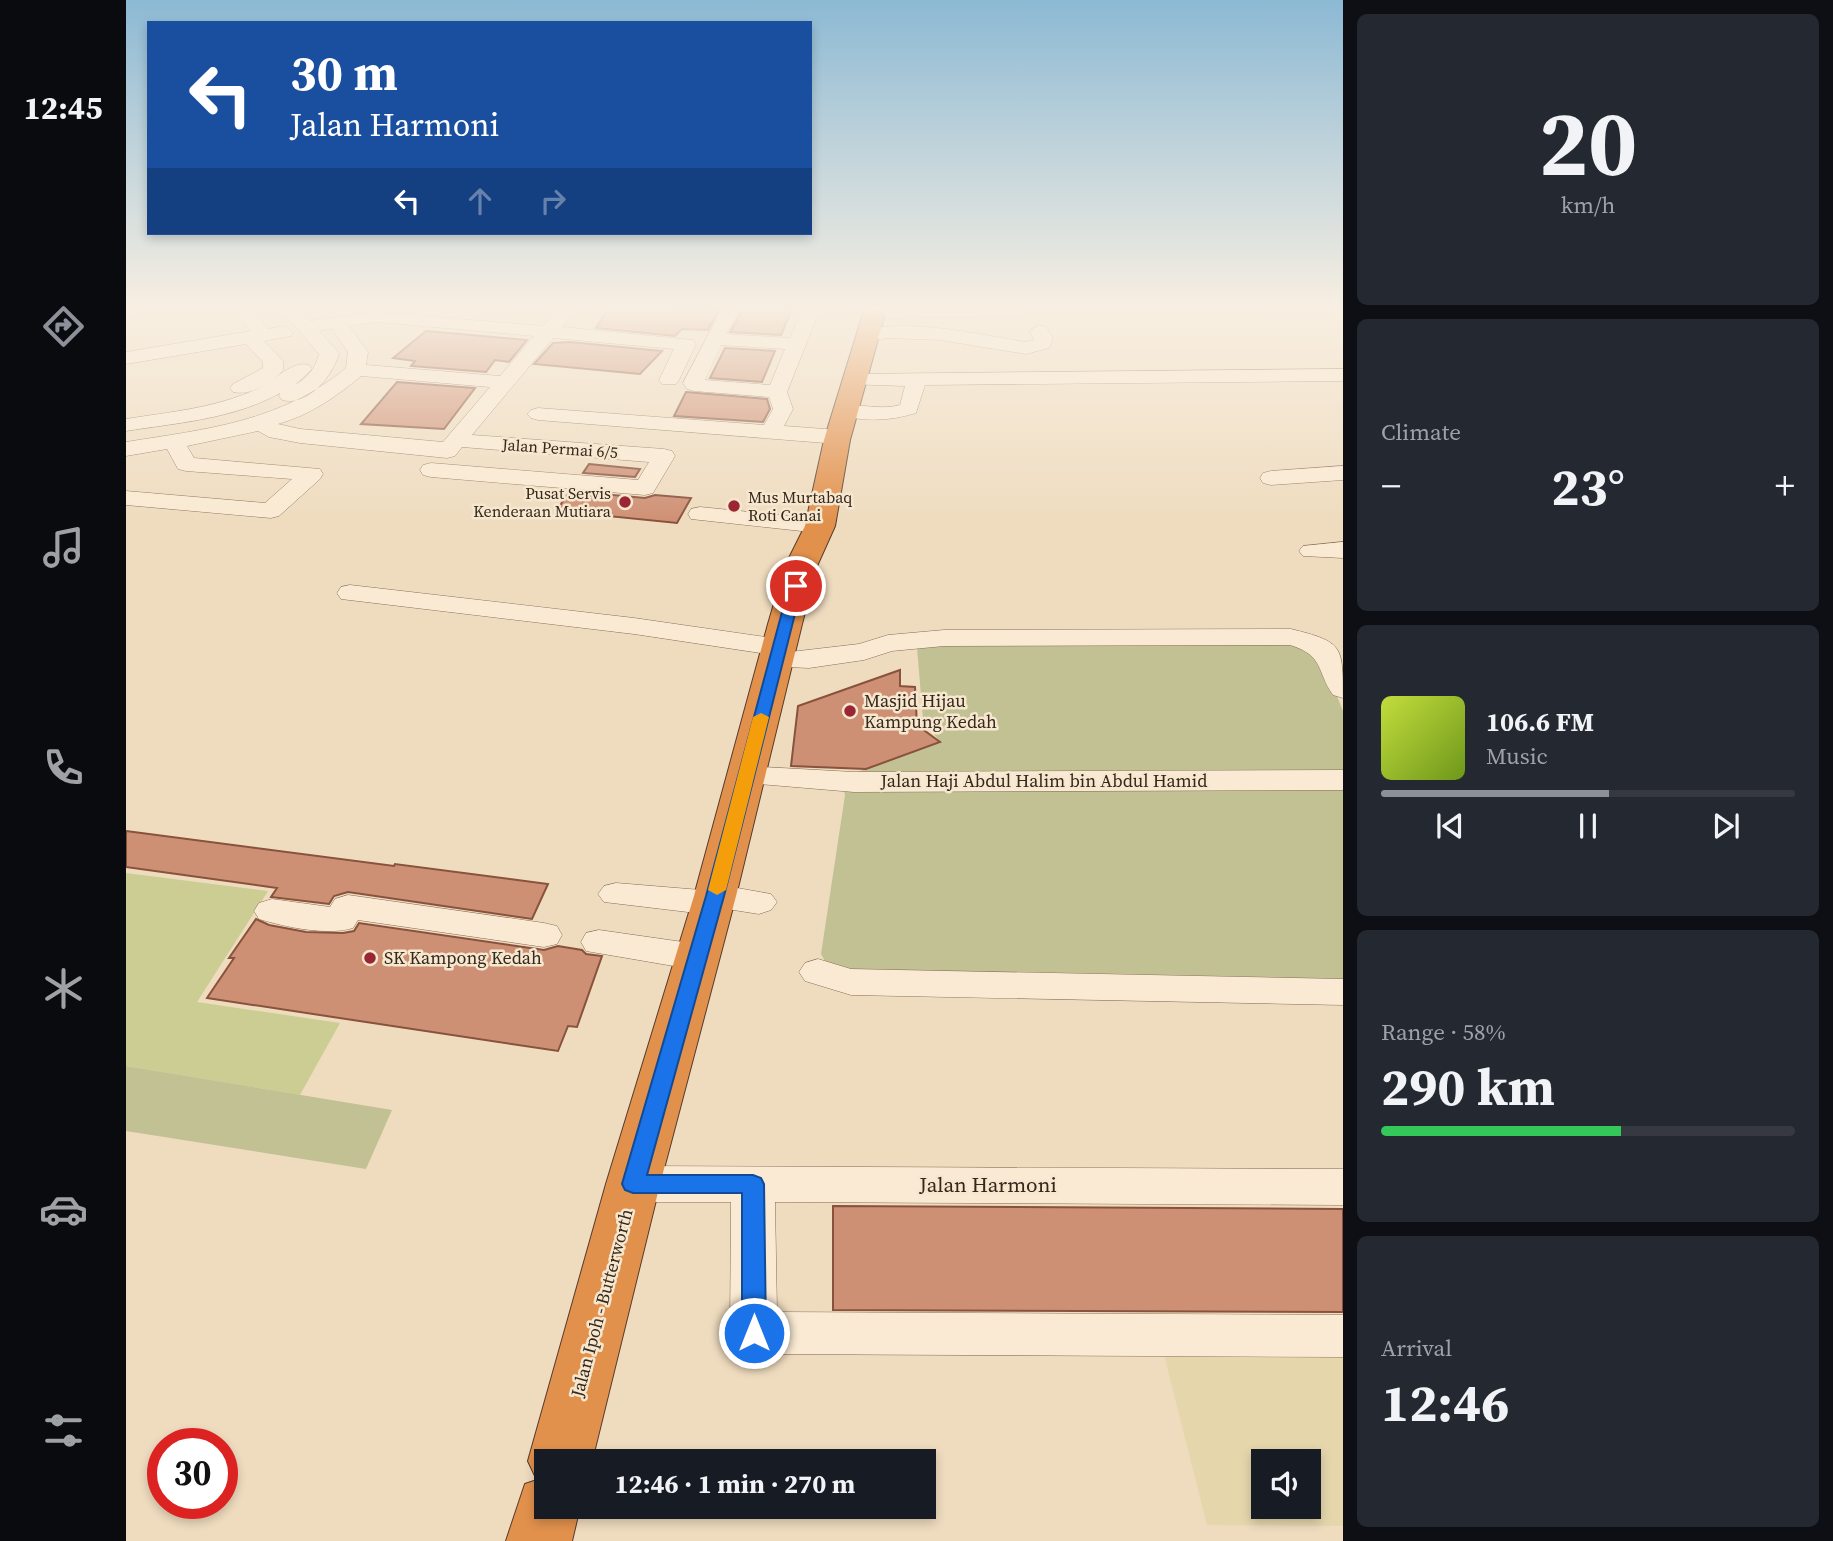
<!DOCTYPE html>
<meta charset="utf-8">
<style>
body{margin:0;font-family:"Source Serif 4",serif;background:#242831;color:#f1f3f6;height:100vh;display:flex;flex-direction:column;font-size:26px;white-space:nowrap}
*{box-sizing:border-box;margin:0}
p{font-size:23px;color:#9ea1a6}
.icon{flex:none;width:38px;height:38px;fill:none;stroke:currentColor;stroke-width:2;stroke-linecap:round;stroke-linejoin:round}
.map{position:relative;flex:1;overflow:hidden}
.drawer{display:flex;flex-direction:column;gap:14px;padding:14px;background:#0d0f14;width:490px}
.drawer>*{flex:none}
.banner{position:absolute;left:21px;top:21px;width:665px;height:214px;border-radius:0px;box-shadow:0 4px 10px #0003;background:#1a4fa0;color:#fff;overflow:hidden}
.tools{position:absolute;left:1125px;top:1449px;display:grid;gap:14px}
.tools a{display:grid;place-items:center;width:70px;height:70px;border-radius:0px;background:#171b24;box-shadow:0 4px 10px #0003;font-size:35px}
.speed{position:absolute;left:21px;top:1428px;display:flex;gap:14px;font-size:35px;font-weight:700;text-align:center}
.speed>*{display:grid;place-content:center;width:91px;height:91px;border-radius:50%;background:#171b24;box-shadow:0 4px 10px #0003;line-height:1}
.speed .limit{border:10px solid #d22;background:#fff;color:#111}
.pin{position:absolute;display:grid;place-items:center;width:60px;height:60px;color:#fff;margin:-30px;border:4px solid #fff;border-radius:50%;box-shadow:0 2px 7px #0007}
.me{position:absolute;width:77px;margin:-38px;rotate:0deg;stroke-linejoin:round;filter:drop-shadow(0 0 5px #0008)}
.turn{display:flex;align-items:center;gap:24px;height:147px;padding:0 28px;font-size:32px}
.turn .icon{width:91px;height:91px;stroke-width:2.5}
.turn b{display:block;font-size:49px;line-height:60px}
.lanes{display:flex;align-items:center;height:66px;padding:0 28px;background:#0003;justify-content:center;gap:35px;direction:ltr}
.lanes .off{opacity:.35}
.big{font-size:52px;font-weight:700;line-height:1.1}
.drawer .tile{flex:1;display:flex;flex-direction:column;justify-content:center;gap:10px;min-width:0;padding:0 24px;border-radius:10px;background:#242831}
.drawer .dial{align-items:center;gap:0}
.dial b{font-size:91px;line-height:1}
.song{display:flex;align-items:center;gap:21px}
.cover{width:84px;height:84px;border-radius:10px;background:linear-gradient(135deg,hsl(70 70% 55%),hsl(80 70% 35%))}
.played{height:7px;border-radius:4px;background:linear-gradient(90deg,#8c9099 55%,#363941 55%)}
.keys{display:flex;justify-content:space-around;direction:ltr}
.heat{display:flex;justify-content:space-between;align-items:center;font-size:38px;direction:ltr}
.charge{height:10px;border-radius:5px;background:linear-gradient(90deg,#34c759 58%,#363941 0)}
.trip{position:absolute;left:408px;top:1449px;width:402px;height:70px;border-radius:0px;background:#171b24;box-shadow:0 4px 10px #0003;font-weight:700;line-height:70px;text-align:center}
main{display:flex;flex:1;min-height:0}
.menu{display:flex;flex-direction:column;width:126px;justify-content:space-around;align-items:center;background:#090b0e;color:#9ea1a6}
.menu .icon{width:49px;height:49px}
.menu .active{color:#8c9099}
.menu b{font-size:32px;color:#f1f3f6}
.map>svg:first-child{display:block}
.farmland{fill:#e5d6ac;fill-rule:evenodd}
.green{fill:#cccd93}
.cemetery{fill:#c1c193}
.building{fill:#ce9074;stroke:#88523c;stroke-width:2}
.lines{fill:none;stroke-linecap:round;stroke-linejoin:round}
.minor-casing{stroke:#886c57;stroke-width:1}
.highway-casing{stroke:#553b2c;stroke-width:2}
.minor{fill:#faead3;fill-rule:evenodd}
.highway{fill:#e2914d;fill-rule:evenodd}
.route{fill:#1a73e8;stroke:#114b97;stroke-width:2}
.slow{fill:#f59e0b}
.poi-dot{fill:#992632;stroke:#f6e7cf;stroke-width:2.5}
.labels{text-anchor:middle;stroke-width:5;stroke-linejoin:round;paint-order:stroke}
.far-street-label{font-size:16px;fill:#37261c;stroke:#f6e7cf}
.far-poi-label{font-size:16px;fill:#37261c;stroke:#f6e7cf;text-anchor:end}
.poi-label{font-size:18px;fill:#37261c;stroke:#f6e7cf;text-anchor:start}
.street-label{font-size:18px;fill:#37261c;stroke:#f6e7cf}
.near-street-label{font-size:21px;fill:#37261c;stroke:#f6e7cf}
</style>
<main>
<nav class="menu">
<b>12:45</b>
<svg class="icon active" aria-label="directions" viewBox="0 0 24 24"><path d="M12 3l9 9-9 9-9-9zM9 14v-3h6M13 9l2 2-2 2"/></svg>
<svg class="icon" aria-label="music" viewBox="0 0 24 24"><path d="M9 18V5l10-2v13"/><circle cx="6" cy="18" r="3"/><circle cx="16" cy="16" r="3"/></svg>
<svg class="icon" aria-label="phone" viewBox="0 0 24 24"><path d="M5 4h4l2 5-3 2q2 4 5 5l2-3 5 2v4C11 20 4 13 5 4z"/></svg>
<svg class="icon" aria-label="climate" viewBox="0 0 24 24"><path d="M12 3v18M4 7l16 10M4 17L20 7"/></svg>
<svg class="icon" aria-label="car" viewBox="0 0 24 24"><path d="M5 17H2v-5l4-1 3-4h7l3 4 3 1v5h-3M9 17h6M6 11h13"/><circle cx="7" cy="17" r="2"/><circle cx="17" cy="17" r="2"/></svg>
<svg class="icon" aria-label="filters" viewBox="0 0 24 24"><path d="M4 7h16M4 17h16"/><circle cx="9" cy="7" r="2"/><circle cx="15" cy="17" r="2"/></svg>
</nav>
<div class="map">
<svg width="1217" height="1541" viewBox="0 0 1217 1541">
<rect width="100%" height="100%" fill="#efdcbf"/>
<path class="farmland" d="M1037,1351h180v175l-136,-1zM1138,1461h45v46h-45z"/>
<path class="green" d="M0,873l142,18 -71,111 143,21 -40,72 -174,-29z"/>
<g class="cemetery">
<path d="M810,641l355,1 31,17 21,52v274l-491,-8 -24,-10 -7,-13 24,-159 -4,-17 99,-36 -17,-23 -6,-71z"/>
<path d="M0,1066l266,44 -26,59 -240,-38z"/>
</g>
<g class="building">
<path d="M483,307h51l59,3 -11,20 -26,-1 -7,7 -79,-8z"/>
<path d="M618,307h49l-12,28 -51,-3z"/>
<path d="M300,331l101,9 -18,22 -14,-2 -9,12 -75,-6 4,-5 -22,-3z"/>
<path d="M444,342l92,9 -22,23 -106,-10 19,-21z"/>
<path d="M599,348l50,3 -13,31 -52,-4z"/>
<path d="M271,382l78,6 -31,41 -83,-5z"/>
<path d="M560,392l81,7 3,10 -7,13 -89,-6z"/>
<path d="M463,464l51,5 -5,8 -52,-4z"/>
<path d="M444,491l75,7 10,-3 36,3 -14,25 -109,-11 3,-4 -12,-1z"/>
<path d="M774,670v16l15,1 2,38 23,17 -74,27 -75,-3 7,-60z"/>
<path d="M0,831l268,35 1,-2 153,20 -16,35 -184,-27 -14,4 -5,8 -58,-7 6,-9 -151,-21z"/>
<path d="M130,919l13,6 37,7 37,1 11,-2 5,-8 185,27 14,-4 24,4 4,4 16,2 -25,71 -9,-1 -10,25 -351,-53 27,-40h-5z"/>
<path d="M707,1206l510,3v103l-510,-2z"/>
</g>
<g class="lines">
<g class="minor-casing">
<g id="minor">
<path d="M0,307h35l-3,4 -32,5z"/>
<path d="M106,307h18l18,22 16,-3 9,6 -2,4 -27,5 19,20v9c-10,13 -33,26 -50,22l-3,-4 3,-4 30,-16v-6l-17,-18 -120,20v-12l125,-21z"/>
<path d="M143,307c18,-1 28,0 41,14l67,-9 166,14 17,-19h18l-16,20 131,13 3,4 -17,36 -3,4h-14l-3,-4 15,-31 -121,-11 -81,97 192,14 8,2 3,5 -22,37 -8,2 -214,-18 -8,-2 -3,-5 3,-5 8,-2 207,17 11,-18 -187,-15 -7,9 -8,2 -147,-15 -31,-6 -11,-6 -71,15 7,12 126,11 3,5 -3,5 -41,37 -8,2 -145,-13v-14l139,12 27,-24 -106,-8 -8,-2 -11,-20 -41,7v-14c81,-13 155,-20 220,-74l2,-16 -16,-23 -13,2 20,22c-6,23 -31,54 -57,47l-3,-4 1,-3c-46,26 -103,30 -154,38v-12c44,-7 90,-11 131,-30 17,-7 34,-29 52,-24l3,4 -17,16c13,-8 20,-16 24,-31l-30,-35zM251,322l157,14 -34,40 -134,-11 2,-13 -19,-26zM235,376l129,11 -47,55 -143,-13 -22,-5c32,-9 58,-27 83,-48z"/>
<path d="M597,307h18l-15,27 64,4 13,-31h18l-34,85 6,17 -9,17 54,4 8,2 3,5 -3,5 -8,2 -300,-24 -7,-2 -4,-4 4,-4 7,-2 226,17 9,-16 -4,-12 -75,-6 -7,-2 -4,-6zM595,345l64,4 -15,36 -65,-5z"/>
<path d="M890,307l9,5 -3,4 -132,2 -9,-5 9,-5z"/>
<path d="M913,325l7,2 7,11 -4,10 -23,6 -86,-14 -52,-2 -22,3 -9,-6 2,-4c54,-13 114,3 167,11l8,-2 -4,-9z"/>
<path d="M1217,369v12l-418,4 -9,28c-26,8 -50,9 -77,2l-4,-4 4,-4c20,-5 40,4 61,-2l5,-19 -58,-2 -3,-4 3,-4 7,-2z"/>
<path d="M1217,466v14l-72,5 -8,-2 -3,-5 3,-5 8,-2z"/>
<path d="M574,507l120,12 9,2 3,5 -3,5 -9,2 -129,-14 -3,-5 3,-5z"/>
<path d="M1217,542v16l-40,-2 -4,-5 4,-5z"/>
<path d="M224,585l284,33 145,21 10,2 4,6 -3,5 69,-8 29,-9 56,-5 347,-1c52,13 52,16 52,69l-10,-3c-17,-24 -8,-39 -43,-50l-346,1 -52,5 -28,9 -55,8 -43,-2 -4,-6 5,-6 -133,-20 -293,-35 -4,-6 4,-6z"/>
<path d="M620,766l108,6 489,-2v20l-489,2 -119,-10 -5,-7 5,-7z"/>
<path d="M490,883l85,7 14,-6 56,10 6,8 -6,8 -12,4 -32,-5 -14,6 -109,-13 -6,-8 6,-8z"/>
<path d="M222,895l196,28 13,3 5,9 -5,9 -13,3 -186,-27 -5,8c-27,8 -67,-1 -94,-9l-5,-8 5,-8 13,-4 58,8 5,-8z"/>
<path d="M473,930l98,14 13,4 5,9 -5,9 -13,4 -111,-19 -5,-9 5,-9z"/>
<path d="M692,959l33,10 492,10v26l-492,-10 -46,-14 -6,-9 6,-9z"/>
<path d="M507,1166l710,3v36l-568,-3 2,110 566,3v42l-589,-3 -17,-6 -7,-15 1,-131h-98l-15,-6 -7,-12 7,-12z"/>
</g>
</g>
<g class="highway-casing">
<path id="highway" d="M739,307h22l-37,133 -15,86 -18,40 -15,58 -66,272 -76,288 -68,277h-46v46h34l-8,34h-66l19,-57 12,-4 -9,-19 78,-277 88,-288 74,-272 17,-58 20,-40 19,-86z"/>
</g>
<use href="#minor" class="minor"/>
<use href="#highway" class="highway"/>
</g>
<linearGradient id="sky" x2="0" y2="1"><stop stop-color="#8cb9d4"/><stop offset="0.59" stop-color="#f8efe2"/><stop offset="1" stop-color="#f8efe2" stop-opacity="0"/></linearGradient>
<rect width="1217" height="522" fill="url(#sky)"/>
<path class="route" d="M670,582l6,4 -78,310 -77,279h106l8,3 3,6 2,149 -3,7 -9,3 -8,-3 -4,-7v-140h-109l-8,-3 -3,-6 84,-288 83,-310z"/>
<path class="slow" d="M635,713l8,4 -43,173 -9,5 -9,-5 45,-173z"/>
<g class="poi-dot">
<circle cx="499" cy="502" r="7"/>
<circle cx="608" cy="506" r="7"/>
<circle cx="724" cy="711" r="7"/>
<circle cx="244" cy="958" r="7"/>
</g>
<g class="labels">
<g class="far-street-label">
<text transform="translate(434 448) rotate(4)" y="6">Jalan Permai 6/5</text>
</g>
<g class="far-poi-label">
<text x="485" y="499">Pusat Servis<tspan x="485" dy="18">Kenderaan Mutiara</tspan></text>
<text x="622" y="503" text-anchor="start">Mus Murtabaq<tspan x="622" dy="18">Roti Canai</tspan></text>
</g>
<g class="poi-label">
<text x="738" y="707">Masjid Hijau<tspan x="738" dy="21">Kampung Kedah</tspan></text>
<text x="258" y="964">SK Kampong Kedah</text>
</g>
<g class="street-label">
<text x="918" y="787">Jalan Haji Abdul Halim bin Abdul Hamid</text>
<text transform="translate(476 1303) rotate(-75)" y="6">Jalan Ipoh - Butterworth</text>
</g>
<g class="near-street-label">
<text x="862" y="1192">Jalan Harmoni</text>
</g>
</g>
</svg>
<div class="tools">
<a><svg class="icon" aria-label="sound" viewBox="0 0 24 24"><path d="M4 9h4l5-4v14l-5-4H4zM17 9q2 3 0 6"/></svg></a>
</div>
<div class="speed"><div class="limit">30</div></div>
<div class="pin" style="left:670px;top:586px;background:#d93025"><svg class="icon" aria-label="arrive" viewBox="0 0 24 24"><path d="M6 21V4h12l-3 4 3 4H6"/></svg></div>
<svg class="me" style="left:628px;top:1333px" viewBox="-20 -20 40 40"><circle r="17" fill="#1a73e8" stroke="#fff" stroke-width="3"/><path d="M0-11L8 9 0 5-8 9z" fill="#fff"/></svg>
<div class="trip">12:46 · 1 min · 270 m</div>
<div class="banner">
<div class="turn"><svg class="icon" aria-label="left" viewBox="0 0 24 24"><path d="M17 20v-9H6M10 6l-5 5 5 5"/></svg><div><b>30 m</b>Jalan Harmoni</div></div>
<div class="lanes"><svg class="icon" aria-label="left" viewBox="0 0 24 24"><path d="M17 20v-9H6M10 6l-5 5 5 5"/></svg><svg class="icon off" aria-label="ahead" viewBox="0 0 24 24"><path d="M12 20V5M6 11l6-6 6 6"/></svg><svg class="icon off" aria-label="right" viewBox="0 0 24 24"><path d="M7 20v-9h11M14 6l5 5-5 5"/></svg></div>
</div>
</div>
<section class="drawer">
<div class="tile dial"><b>20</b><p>km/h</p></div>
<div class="tile"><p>Climate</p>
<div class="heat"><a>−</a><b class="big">23°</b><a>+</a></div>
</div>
<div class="tile">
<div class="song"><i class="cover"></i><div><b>106.6 FM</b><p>Music</p></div></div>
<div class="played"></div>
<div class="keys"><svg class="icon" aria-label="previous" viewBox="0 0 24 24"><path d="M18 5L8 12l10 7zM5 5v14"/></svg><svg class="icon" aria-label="pause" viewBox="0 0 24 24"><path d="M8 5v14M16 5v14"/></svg><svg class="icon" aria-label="next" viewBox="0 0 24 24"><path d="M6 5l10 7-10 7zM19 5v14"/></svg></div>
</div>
<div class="tile"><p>Range · 58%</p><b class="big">290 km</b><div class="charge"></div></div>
<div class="tile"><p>Arrival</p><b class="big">12:46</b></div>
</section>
</main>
